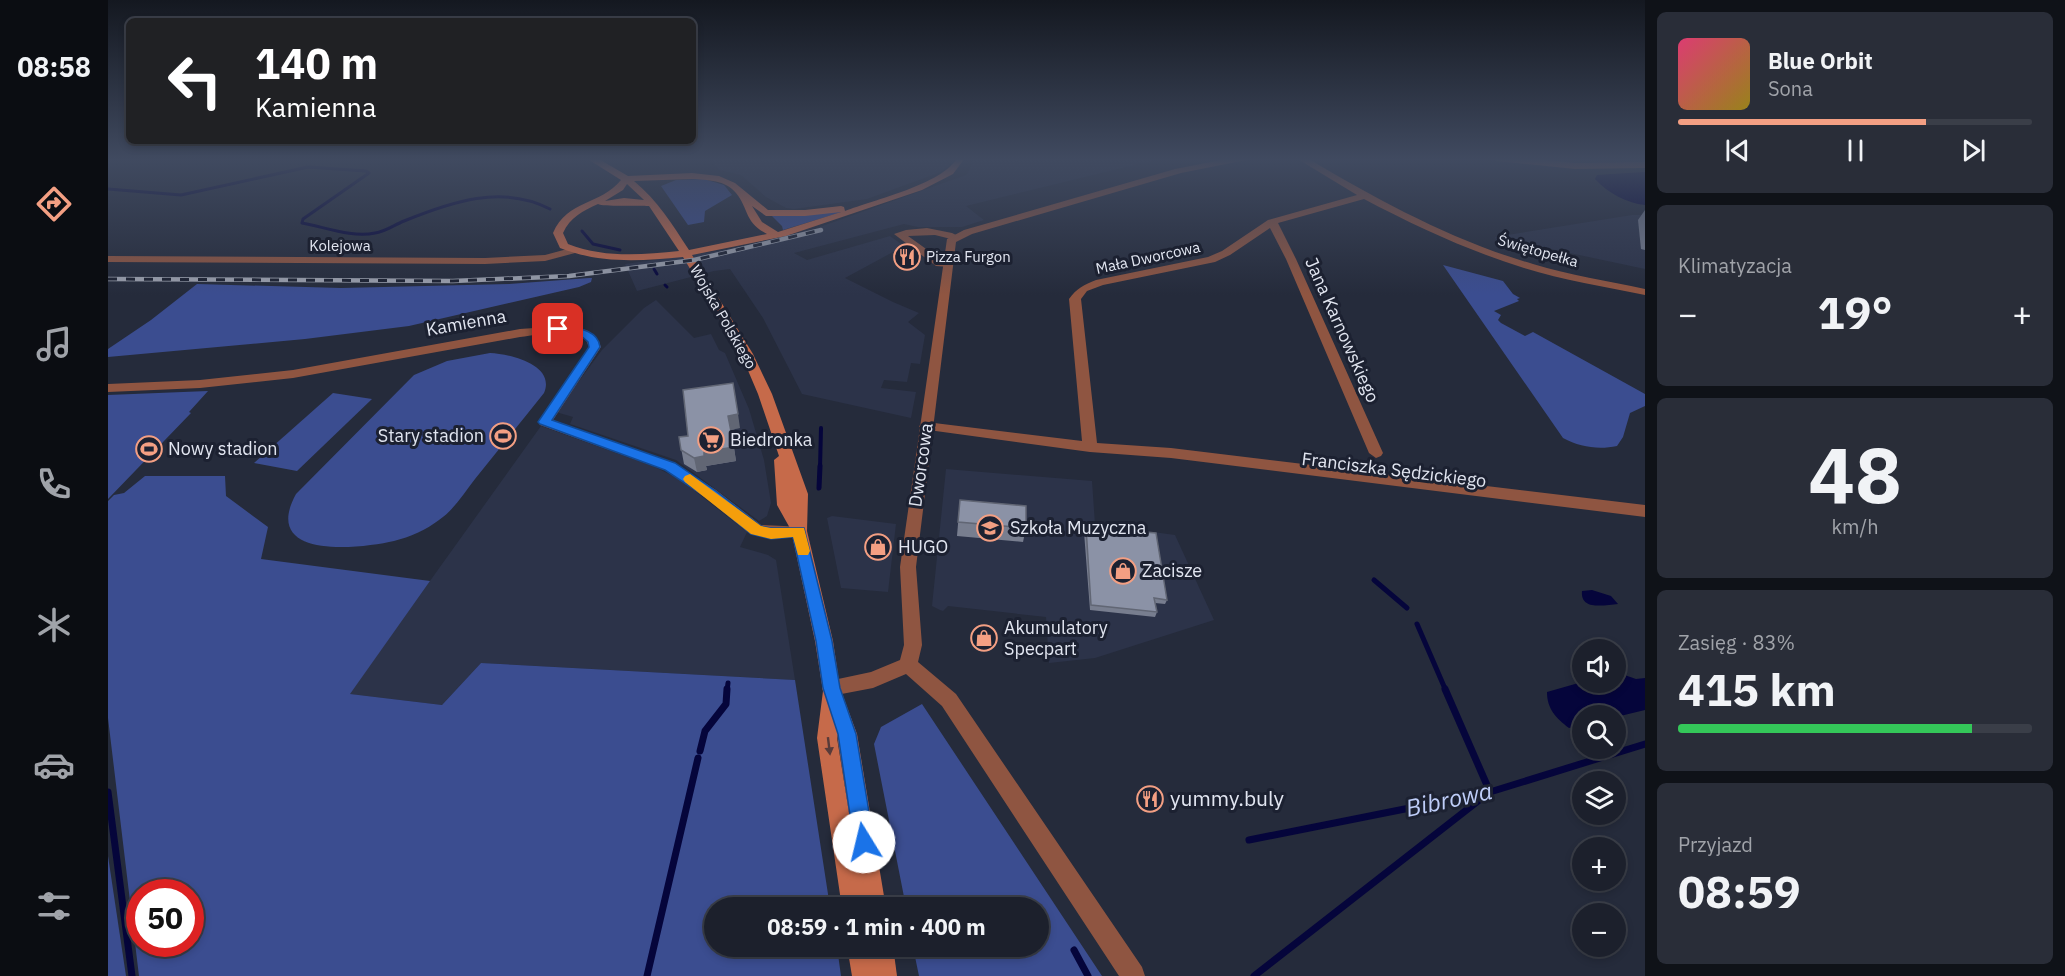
<!DOCTYPE html>
<html lang="pl">
<meta charset="utf-8">
<style>
body{margin:0;font-family:"IBM Plex Sans",sans-serif;background:#292d38;color:#f1f3f6;height:100vh;display:flex;flex-direction:column;font-size:22px;white-space:nowrap}
*{box-sizing:border-box;margin:0}
p{font-size:20px;color:#a0a3a9}
.icon{flex:none;width:33px;height:33px;fill:none;stroke:currentColor;stroke-width:2;stroke-linecap:round;stroke-linejoin:round}
.map{position:relative;flex:1;overflow:hidden}
.details{display:flex;flex-direction:column;gap:12px;padding:12px;background:#0f1218;width:420px}
.details>*{flex:none}
.hud{position:absolute;left:18px;top:18px;width:570px;height:126px;border-radius:9px;box-shadow:0 3px 9px #0003,0 0 0 2px #3a3e48;background:#202124;color:#fff;overflow:hidden}
.fabs{position:absolute;left:1464px;top:639px;display:grid;gap:12px}
.fabs a{display:grid;place-items:center;width:54px;height:54px;border-radius:50%;background:#1c202c;box-shadow:0 3px 9px #0003,0 0 0 2px #3a3e48;font-size:30px}
.speed{position:absolute;left:18px;top:879px;display:flex;gap:12px;font-size:30px;font-weight:700;text-align:center}
.speed>*{display:grid;place-content:center;width:78px;height:78px;border-radius:50%;background:#1c202c;box-shadow:0 3px 9px #0003,0 0 0 2px #3a3e48;line-height:1}
.speed .limit{border:9px solid #d22;background:#fff;color:#111}
.pin{position:absolute;display:grid;place-items:center;width:51px;height:51px;color:#fff;margin:-26px;border-radius:12px;box-shadow:0 3px 9px #0006}
.me{position:absolute;width:66px;margin:-33px;rotate:351deg;stroke-linejoin:round;filter:drop-shadow(0 0 4px #0008)}
.turn{display:flex;align-items:center;gap:21px;height:126px;padding:0 30px;font-size:27px}
.turn .icon{width:78px;height:78px;stroke-width:2.5}
.turn b{display:block;font-size:42px;line-height:51px}
.big{font-size:45px;font-weight:700;line-height:1.1}
.details .card{flex:1;display:flex;flex-direction:column;justify-content:center;gap:9px;min-width:0;padding:0 21px;border-radius:9px;background:#292d38}
.details .dial{align-items:center;gap:0}
.dial b{font-size:78px;line-height:1}
.song{display:flex;align-items:center;gap:18px}
.cover{width:72px;height:72px;border-radius:9px;background:linear-gradient(135deg,hsl(340 70% 55%),hsl(50 70% 35%))}
.played{height:6px;border-radius:3px;background:linear-gradient(90deg,#f39f83 70%,#3a3e48 70%)}
.keys{display:flex;justify-content:space-around;direction:ltr}
.heat{display:flex;justify-content:space-between;align-items:center;font-size:33px;direction:ltr}
.charge{height:9px;border-radius:4px;background:linear-gradient(90deg,#34c759 83%,#3a3e48 0)}
.trip{position:absolute;left:596px;top:897px;width:345px;height:60px;border-radius:30px;background:#1c202c;box-shadow:0 3px 9px #0003,0 0 0 2px #3a3e48;font-weight:700;line-height:60px;text-align:center}
main{display:flex;flex:1;min-height:0}
.menu{display:flex;flex-direction:column;width:108px;justify-content:space-around;align-items:center;background:#0b0d12;color:#a0a3a9}
.menu .icon{width:42px;height:42px}
.menu .active{color:#f39f83}
.menu b{font-size:27px;color:#f1f3f6}
.map>svg:first-child{display:block}
.built{fill:#2c3349}
.green{fill:#3b4d90;fill-rule:evenodd}
.water{fill:#05053b}
.lines{fill:none;stroke-linecap:round;stroke-linejoin:round}
.stream-far3{stroke:#05053b;stroke-width:3}
.stream-far2{stroke:#05053b;stroke-width:4}
.stream-far1{stroke:#05053b;stroke-width:5}
.stream{stroke:#05053b;stroke-width:7}
.minor{fill:#8f5541;fill-rule:evenodd}
.tertiary{fill:#8f5541;fill-rule:evenodd}
.secondary{fill:#c66a4a;fill-rule:evenodd}
.rail-casing{stroke:#9ba0ad;stroke-width:4.5}
.rail{stroke:#1c2131;stroke-width:3;stroke-dasharray:9;stroke-linecap:butt}
.wall{fill:#787e8f}
.shaded-wall{fill:#616674}
.building{fill:#8b92a6;stroke:#616674;stroke-width:1.5}
.oneway{fill:#583b3a}
.route{fill:#1a73e8;stroke:#114b97;stroke-width:1.5}
.slow{fill:#f59e0b}
.labels{text-anchor:middle;stroke-width:6;stroke-linejoin:round;paint-order:stroke}
.far-street-label{font-size:15px;fill:#e2e6f1;stroke:#1c2131}
.far-poi-label{font-size:15px;fill:#e2e6f1;stroke:#1c2131;text-anchor:start}
.street-label{font-size:18px;fill:#e2e6f1;stroke:#1c2131}
.poi-label{font-size:18px;fill:#e2e6f1;stroke:#1c2131;text-anchor:start}
.near-poi-label{font-size:21px;fill:#e2e6f1;stroke:#1c2131;text-anchor:start}
.near-water-label{font-size:24px;font-style:italic;fill:#becdf8;stroke:#1c2131}
</style>
<main>
<nav class="menu">
<b>08:58</b>
<svg class="icon active" aria-label="directions" viewBox="0 0 24 24"><path d="M12 3l9 9-9 9-9-9zM9 14v-3h6M13 9l2 2-2 2"/></svg>
<svg class="icon" aria-label="music" viewBox="0 0 24 24"><path d="M9 18V5l10-2v13"/><circle cx="6" cy="18" r="3"/><circle cx="16" cy="16" r="3"/></svg>
<svg class="icon" aria-label="phone" viewBox="0 0 24 24"><path d="M5 4h4l2 5-3 2q2 4 5 5l2-3 5 2v4C11 20 4 13 5 4z"/></svg>
<svg class="icon" aria-label="climate" viewBox="0 0 24 24"><path d="M12 3v18M4 7l16 10M4 17L20 7"/></svg>
<svg class="icon" aria-label="car" viewBox="0 0 24 24"><path d="M5 17H2v-5l4-1 3-4h7l3 4 3 1v5h-3M9 17h6M6 11h13"/><circle cx="7" cy="17" r="2"/><circle cx="17" cy="17" r="2"/></svg>
<svg class="icon" aria-label="filters" viewBox="0 0 24 24"><path d="M4 7h16M4 17h16"/><circle cx="9" cy="7" r="2"/><circle cx="15" cy="17" r="2"/></svg>
</nav>
<div class="map">
<svg width="1537" height="976" viewBox="0 0 1537 976">
<rect width="100%" height="100%" fill="#252b3b"/>
<g class="built">
<path d="M602,158h241l-3,8 -7,6 -74,27 -73,10 -8,-1 -20,-11 -25,-22 -22,-5z"/>
<path d="M865,158h190l-197,48 18,14 -22,7h-44l-14,-3 -110,29 13,7 83,-24 14,10 -59,32 48,24 26,11 -11,9 17,13 -5,29 -9,-1 -4,19 -23,-2 -3,8 35,4 -5,26 -109,-24 -39,-76 -33,-49 -16,2 -77,20 -12,-27 107,-15 82,-20 152,-54 4,-6z"/>
<path d="M1524,215h13v54l-94,-20 -54,-7 -2,-5z"/>
<path d="M548,300l38,38 17,-4 8,16 6,3 24,56 15,51 7,43 -4,13 -8,5 -83,-61 -106,-36 3,-7 -17,-5 46,-62 42,-42z"/>
<path d="M433,426l112,40 28,14 66,52 -7,15 28,8 8,5 19,120 -314,-17 -39,42 -93,-11z"/>
<path d="M838,469l146,12 3,43 80,11 39,85 -119,38 -46,5 -3,-46 -98,-11 -5,5 -3,-1 -8,-4z"/>
<path d="M724,516l64,8 -8,68 -47,-4 -14,-70z"/>
</g>
<g class="green">
<path d="M596,179l20,6 8,10 -27,16 -1,11 -16,3 -27,-39 15,-6z"/>
<path d="M733,211l1,1 -59,18 -1,-4 -12,-12 25,2z"/>
<path d="M1335,265l60,16 10,13 7,4 -3,1 2,2 -25,10 7,4 -3,5 3,3 24,13 8,-4 112,62v12l-15,7 -7,24 -6,9c-19,4 -37,1 -54,-8z"/>
<path d="M481,278h3l-1,4 -12,5 -170,39 -104,13 -197,18v-8l43,-29 46,-36 144,4 168,-4z"/>
<path d="M382,353c20,1 66,12 54,40 -23,29 -46,57 -69,86 -11,14 -21,31 -36,41 -13,10 -29,17 -45,21 -35,8 -134,19 -98,-47l118,-119 33,-14z"/>
<path d="M100,391l-19,21 2,1 -83,86v-104z"/>
<path d="M225,393l39,6 -75,72 -43,-8z"/>
<path d="M37,476h80l1,20 42,31 -7,32 169,22 -80,113 92,11 39,-42 314,17 35,227 -116,1v38l123,1 4,29h-702l-31,-258v-217l6,-6 10,-2zM32,892h50v52h-50z"/>
<path d="M814,704l180,272h-183l-6,-29 125,-1v-38l-132,-1 -32,-163 7,-17z"/>
<path d="M0,856l18,120h-18z"/>
</g>
<g class="water">
<path d="M1537,172v33c-19,-2 -37,-12 -50,-26l2,-4z"/>
<path d="M1484,590l19,6 7,8c-13,1 -38,7 -36,-13z"/>
<path d="M1508,672l20,7 9,-1v32l-29,7 -34,-1v9l-13,3c-13,-10 -22,-19 -22,-36l35,-10h34z"/>
</g>
<g class="lines">
<g class="stream-far3">
<path d="M0,189l73,6 127,-28 58,4 3,2 -66,46 -1,4c23,4 50,15 73,10 10,-1 19,-8 29,-12 47,-19 98,-37 146,-12"/>
<path d="M474,231l11,13 27,6"/>
<path d="M546,269l3,5"/>
<path d="M557,285l2,2"/>
</g>
<path class="stream-far2" d="M712,468l1,-40"/>
<g class="stream-far1">
<path d="M711,488l1,-22"/>
<path d="M1266,580l33,28"/>
<path d="M1309,624l29,67"/>
<path d="M619,691l1,-8"/>
</g>
<g class="stream">
<path d="M1337,689l45,103"/>
<path d="M592,751l5,-20 21,-27 1,-15"/>
<path d="M0,792l24,184"/>
<path d="M1141,840l241,-48 155,-48"/>
<path d="M966,950l14,26"/>
<path d="M539,976l51,-218"/>
<path d="M1146,976l233,-182"/>
</g>
<g class="minor">
<path d="M1188,158h11c71,42 146,83 226,106 37,11 75,17 112,25v6c-40,-8 -82,-15 -121,-27 -55,-17 -109,-42 -160,-69l-86,24 18,36 87,194 -2,3 -5,2 -7,-5 -83,-194 -16,-31 -40,27 -15,7 -112,23 -16,6 -6,8 16,144 74,5 474,57v12l-474,-59 -81,-6 -169,-23 -2,-3 7,-4 156,19 -13,-142c8,-11 15,-14 27,-19l112,-23 14,-6 46,-31 89,-25z"/>
<path d="M819,228l25,5 8,4 -5,3 -20,-5 -27,1 35,25 8,2v4l-15,-1 -42,-32 12,-4z"/>
<path d="M463,248l5,3 -1,2 -30,8 -60,3 -377,-2v-6l377,2 60,-3z"/>
<path d="M455,326c18,1 31,3 38,21l-48,73 122,44 41,26 45,35 44,2 2,4 -2,4 -34,4 -21,-5 -44,-36 -41,-28 -125,-45 -2,-3 51,-75 -3,-7c-18,-13 -45,-6 -66,-3l-227,41 -93,10 -92,4v-8l92,-4 93,-10 227,-41z"/>
</g>
<g class="tertiary">
<path d="M1123,158h25l-75,15 -209,61 -16,8 -40,325 6,78 -4,17 38,32 186,273 3,9h-26l-177,-270 -36,-32 -33,14 -42,8 -7,-2 -2,-6 2,-6 47,-10 29,-12 4,-15 -4,-78 47,-328 17,-9 211,-61z"/>
<path d="M1384,158h32l51,5 70,-1v6l-70,1 -79,-8z"/>
</g>
<g class="secondary">
<path d="M478,158h11l31,18 64,-3 27,3 16,7 33,27h37l36,-4 3,1 1,4c28,-11 98,-27 112,-53h8l-12,16 -31,16 -136,46 -94,19 61,99 19,40 36,100 -1,37 26,110 7,47 17,46 29,174h-44l-25,-170 6,-47 -8,-50 -24,-111 -14,-25 -3,-45 5,-4 -21,-62 -17,-40 -58,-97c-43,4 -82,7 -123,-9l-7,-15c14,-33 48,-28 68,-53zM584,179c15,1 34,1 44,14 13,16 8,29 31,41l-78,16c-17,-26 -31,-49 -55,-69zM519,184l17,16 -20,-2 -19,3 18,-11zM490,204c5,3 41,1 51,2l30,45c-38,4 -75,7 -111,-7l-5,-11c7,-16 20,-22 35,-29zM644,206l14,10h39l36,-4 -63,20 -16,-10zM729,734l15,97 -15,-93z"/>
<path d="M739,946h46l4,30h-45z"/>
</g>
<g class="rail-casing">
<path id="rail" d="M0,279l345,2 116,-5 125,-16 127,-30"/>
</g>
<use href="#rail" class="rail"/>
</g>
<g class="wall">
<path d="M1537,210v40l-4,-1 -3,-29z"/>
<path d="M632,428l-9,2 5,31 -30,5 1,4 -10,2 -13,-8 -5,-27z"/>
<path d="M852,500l66,28 -3,14 -66,-6z"/>
<path d="M978,527l81,73 -2,4 -10,-1 2,9 -2,5 -65,-7 -6,-78z"/>
</g>
<g class="shaded-wall">
<path d="M630,414l2,14 -10,2 -2,-14z"/>
<path d="M626,447l2,14 -30,5 1,4 -10,2 -3,-14 10,-6z"/>
</g>
<g class="building">
<path d="M625,383l5,31 -10,2 6,31 -30,5v4l-10,2 -13,-8 -2,-13 9,-1 -5,-46z"/>
<path d="M852,500l66,6v22l-68,-6z"/>
<path d="M978,527l70,6 11,67 -13,-2 3,14 -66,-7z"/>
</g>
<defs><path id="oneway-solid" d="M-6-.8H1V-3.2L6.5 0L1 3.2V.8H-6Z" transform="scale(1.5)"/></defs>
<use class="oneway" href="#oneway-solid" transform="translate(721 746) rotate(83)"/>
<linearGradient id="sky" x2="0" y2="1"><stop stop-color="#141820"/><stop offset="0.54" stop-color="#404a60"/><stop offset="1" stop-color="#404a60" stop-opacity="0"/></linearGradient>
<rect width="1537" height="295" fill="url(#sky)"/>
<path class="route" d="M450,325c15,3 40,3 42,22l-48,73 123,43 41,28 45,35 10,2h33l28,113 8,47 16,46 18,108 -3,7 -7,3 -7,-3 -3,-7 -16,-108 -15,-46 -7,-47 -23,-104 -22,2 -20,-5 -45,-37 -41,-27 -125,-46 -2,-2 51,-75 -1,-5 -8,-7 -26,-4v-5z"/>
<path class="slow" d="M582,474l71,52 10,2h33l6,23 -2,4h-10l-5,-18 -22,2 -20,-5 -66,-52 -2,-3 2,-3z"/>
<defs>
<g id="restaurant-ring" transform="scale(1.35)"><circle r="9.5" fill="#1c2131" stroke="#f39f83" stroke-width="1.5"/><path d="M-5-6h1v4h1v-4h1v4h1v-4h1v5L-1.5 .5V6h-2V.5L-5-1ZM5-6V6H3V1.5H1.5Q1.5-4 5-6Z" fill="#f39f83"/></g>
<g id="stadium-ring" transform="scale(1.35)"><circle r="9.5" fill="#1c2131" stroke="#f39f83" stroke-width="1.5"/><path d="M0-5a6.5 5 0 1 0 0 10a6.5 5 0 1 0 0-10ZM-3.5-1.8h7v3.6h-7Z" fill="#f39f83"/></g>
<g id="supermarket-ring" transform="scale(1.35)"><circle r="9.5" fill="#1c2131" stroke="#f39f83" stroke-width="1.5"/><path d="M-6-5.5h2.5l.6 2H6L4.5 2H-2.5L-4.4-4H-6ZM-1.5 3.2a1.3 1.3 0 1 0 .1 0ZM3 3.2a1.3 1.3 0 1 0 .1 0Z" fill="#f39f83"/></g>
<g id="school-ring" transform="scale(1.35)"><circle r="9.5" fill="#1c2131" stroke="#f39f83" stroke-width="1.5"/><path d="M0-5L7-2L0 1L-7-2ZM-4 1L0 2.5L4 1V4Q0 6-4 4Z" fill="#f39f83"/></g>
<g id="shop-ring" transform="scale(1.35)"><circle r="9.5" fill="#1c2131" stroke="#f39f83" stroke-width="1.5"/><path d="M-5-2.5h2.3a2.7 3.5 0 0 1 5.4 0H5L5.5 6h-11ZM-1.5-2.5h3a1.5 2.3 0 0 0-3 0Z" fill="#f39f83"/></g>
</defs>
<g fill-rule="evenodd">
<use href="#restaurant-ring" x="799" y="257"/>
<use href="#stadium-ring" x="395" y="436"/>
<use href="#supermarket-ring" x="603" y="440"/>
<use href="#stadium-ring" x="41" y="449"/>
<use href="#school-ring" x="882" y="528"/>
<use href="#shop-ring" x="770" y="547"/>
<use href="#shop-ring" x="1015" y="571"/>
<use href="#shop-ring" x="876" y="638"/>
<use href="#restaurant-ring" x="1042" y="799"/>
</g>
<g class="labels">
<g class="far-street-label">
<text x="232" y="251">Kolejowa</text>
<text transform="translate(1430 251) rotate(16)" y="5">Świętopełka</text>
<text transform="translate(1040 258) rotate(-12)" y="5">Mała Dworcowa</text>
<text transform="translate(615 317) rotate(60)" y="5">Wojska Polskiego</text>
</g>
<g class="far-poi-label">
<text x="818" y="262">Pizza Furgon</text>
</g>
<g class="street-label">
<text transform="translate(358 323) rotate(-10)" y="6">Kamienna</text>
<text transform="translate(1234 330) rotate(66)" y="6">Jana Karnowskiego</text>
<text transform="translate(813 465) rotate(-82)" y="6">Dworcowa</text>
<text transform="translate(1286 470) rotate(7)" y="6">Franciszka Sędzickiego</text>
</g>
<g class="poi-label">
<text x="376" y="442" text-anchor="end">Stary stadion</text>
<text x="622" y="446">Biedronka</text>
<text x="60" y="455">Nowy stadion</text>
<text x="902" y="534">Szkoła Muzyczna</text>
<text x="790" y="553">HUGO</text>
<text x="1034" y="577">Zacisze</text>
<text x="896" y="634">Akumulatory<tspan x="896" dy="21">Specpart</tspan></text>
</g>
<g class="near-poi-label">
<text x="1062" y="806">yummy.buly</text>
</g>
<g class="near-water-label">
<text transform="translate(1341 800) rotate(-12)" y="8">Bibrowa</text>
</g>
</g>
</svg>
<div class="fabs">
<a><svg class="icon" aria-label="sound" viewBox="0 0 24 24"><path d="M4 9h4l5-4v14l-5-4H4zM17 9q2 3 0 6"/></svg></a>
<a><svg class="icon" aria-label="search" viewBox="0 0 24 24"><circle cx="10" cy="10" r="6"/><path d="M15 15l6 6"/></svg></a>
<a><svg class="icon" aria-label="layers" viewBox="0 0 24 24"><path d="M12 4l9 5-9 5-9-5zM3 14l9 5 9-5"/></svg></a>
<a>+</a>
<a>−</a>
</div>
<div class="speed"><div class="limit">50</div></div>
<div class="pin" style="left:450px;top:329px;background:#d93025"><svg class="icon" aria-label="arrive" viewBox="0 0 24 24"><path d="M6 21V4h12l-3 4 3 4H6"/></svg></div>
<svg class="me" style="left:756px;top:842px" viewBox="-20 -20 40 40"><circle r="19" fill="#fff"/><path d="M0-13L10 11 0 6-10 11z" fill="#1a73e8"/></svg>
<div class="trip">08:59 · 1 min · 400 m</div>
<div class="hud">
<div class="turn"><svg class="icon" aria-label="left" viewBox="0 0 24 24"><path d="M17 20v-9H6M10 6l-5 5 5 5"/></svg><div><b>140 m</b>Kamienna</div></div>
</div>
</div>
<section class="details">
<div class="card">
<div class="song"><i class="cover"></i><div><b>Blue Orbit</b><p>Sona</p></div></div>
<div class="played"></div>
<div class="keys"><svg class="icon" aria-label="previous" viewBox="0 0 24 24"><path d="M18 5L8 12l10 7zM5 5v14"/></svg><svg class="icon" aria-label="pause" viewBox="0 0 24 24"><path d="M8 5v14M16 5v14"/></svg><svg class="icon" aria-label="next" viewBox="0 0 24 24"><path d="M6 5l10 7-10 7zM19 5v14"/></svg></div>
</div>
<div class="card"><p>Klimatyzacja</p>
<div class="heat"><a>−</a><b class="big">19°</b><a>+</a></div>
</div>
<div class="card dial"><b>48</b><p>km/h</p></div>
<div class="card"><p>Zasięg · 83%</p><b class="big">415 km</b><div class="charge"></div></div>
<div class="card"><p>Przyjazd</p><b class="big">08:59</b></div>
</section>
</main>
